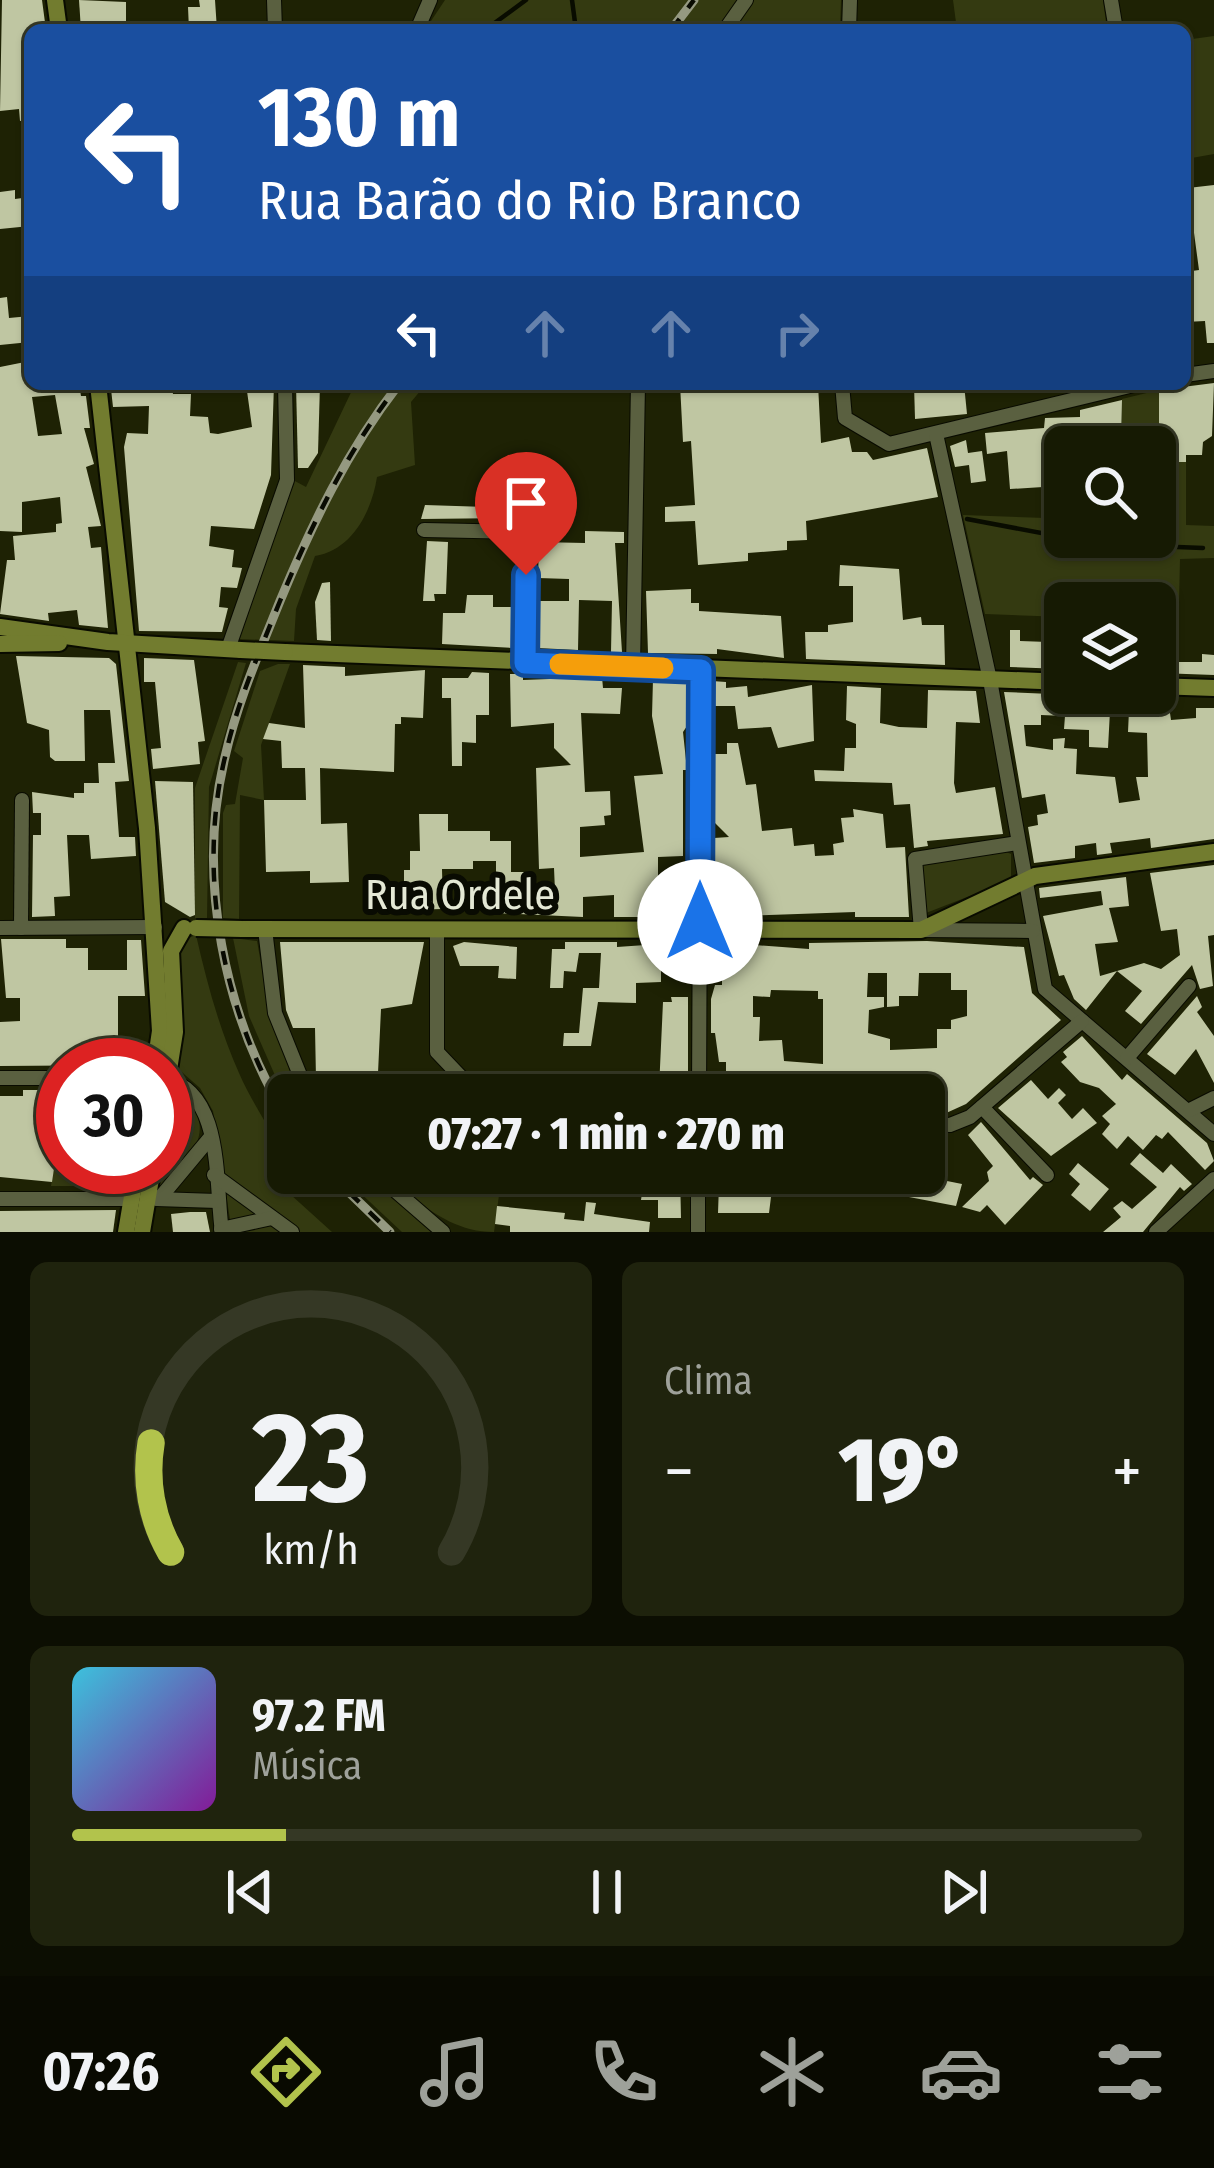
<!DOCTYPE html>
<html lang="pt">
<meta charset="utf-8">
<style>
body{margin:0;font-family:"Fira Sans Condensed",sans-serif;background:#1f230d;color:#f1f3f6;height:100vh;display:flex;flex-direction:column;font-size:45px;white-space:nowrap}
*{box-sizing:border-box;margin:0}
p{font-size:39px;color:#9ea19a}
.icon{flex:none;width:66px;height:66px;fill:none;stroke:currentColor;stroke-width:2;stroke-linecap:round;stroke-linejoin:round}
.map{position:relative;height:1232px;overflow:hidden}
.panel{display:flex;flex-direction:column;gap:30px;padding:30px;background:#0c0e02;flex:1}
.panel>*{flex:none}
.guide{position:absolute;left:24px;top:24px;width:1167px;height:366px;border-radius:18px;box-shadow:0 3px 9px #0004,0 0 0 3px #353825;background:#1a4fa0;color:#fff;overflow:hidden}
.controls{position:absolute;left:1044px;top:426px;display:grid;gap:24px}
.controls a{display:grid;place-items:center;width:132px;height:132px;border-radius:18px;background:#161a03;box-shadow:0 3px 9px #0004,0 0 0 3px #353825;font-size:60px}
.speed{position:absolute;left:36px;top:1038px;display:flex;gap:24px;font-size:60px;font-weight:700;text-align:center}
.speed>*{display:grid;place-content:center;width:156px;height:156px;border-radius:50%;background:#161a03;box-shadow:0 3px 9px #0004,0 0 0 3px #353825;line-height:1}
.speed .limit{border:18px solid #d22;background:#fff;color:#111}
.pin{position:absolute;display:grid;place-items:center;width:102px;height:102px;color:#fff;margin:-123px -51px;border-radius:50% 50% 50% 0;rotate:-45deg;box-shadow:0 0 12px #0007}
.pin .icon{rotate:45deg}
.me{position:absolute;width:132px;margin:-66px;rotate:0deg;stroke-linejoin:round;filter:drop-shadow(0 0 9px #0008)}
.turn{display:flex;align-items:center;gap:42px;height:252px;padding:0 36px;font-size:54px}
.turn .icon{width:156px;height:156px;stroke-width:2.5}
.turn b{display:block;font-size:84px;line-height:102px}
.lanes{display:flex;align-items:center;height:114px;padding:0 36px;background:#0003;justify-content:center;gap:60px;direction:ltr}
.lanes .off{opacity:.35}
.big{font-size:90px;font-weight:800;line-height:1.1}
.panel .tile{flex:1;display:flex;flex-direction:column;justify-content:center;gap:18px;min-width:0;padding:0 42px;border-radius:18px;background:#1f230d}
.panel .dial{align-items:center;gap:0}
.dial svg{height:312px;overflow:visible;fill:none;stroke:#353825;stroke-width:7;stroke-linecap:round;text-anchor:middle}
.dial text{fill:#f1f3f6;stroke:none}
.song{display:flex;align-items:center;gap:36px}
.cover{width:144px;height:144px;border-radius:18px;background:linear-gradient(135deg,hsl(190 70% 55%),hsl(290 70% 35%))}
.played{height:12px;border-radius:6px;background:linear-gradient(90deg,#b2c34c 20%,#353825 20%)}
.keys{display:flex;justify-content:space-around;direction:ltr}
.heat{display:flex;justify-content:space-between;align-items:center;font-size:66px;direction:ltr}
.panel .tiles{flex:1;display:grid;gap:30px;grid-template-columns:1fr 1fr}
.tile:last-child{grid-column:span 2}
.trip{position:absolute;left:267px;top:1074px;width:678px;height:120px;border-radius:18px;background:#161a03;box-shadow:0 3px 9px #0004,0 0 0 3px #353825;font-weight:800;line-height:120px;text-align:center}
.tabs{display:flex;height:192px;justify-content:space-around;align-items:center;background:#090a01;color:#9ea19a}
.tabs .icon{width:84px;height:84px}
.tabs .selected{color:#b2c34c}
.tabs b{font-size:54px;color:#f1f3f6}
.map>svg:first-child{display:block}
.green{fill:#343a11}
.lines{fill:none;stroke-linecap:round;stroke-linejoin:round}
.stream{stroke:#090c00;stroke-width:4.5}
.building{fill:#bfc6a2;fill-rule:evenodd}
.minor-casing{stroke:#090b00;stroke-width:16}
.major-casing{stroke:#090b00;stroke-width:20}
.minor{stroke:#5a6040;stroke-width:14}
.major{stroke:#727c2f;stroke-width:16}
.rail-casing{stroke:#959981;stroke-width:9}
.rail{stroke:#090b02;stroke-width:4.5;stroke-dasharray:14;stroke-linecap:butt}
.major-bridge-casing{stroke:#090b00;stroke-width:20;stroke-linecap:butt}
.major-bridge{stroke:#727c2f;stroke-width:16}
.route-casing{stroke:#114b97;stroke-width:30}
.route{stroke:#1a73e8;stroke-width:21}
.slow{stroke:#f59e0b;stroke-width:21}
.labels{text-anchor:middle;stroke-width:12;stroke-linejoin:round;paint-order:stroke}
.street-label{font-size:42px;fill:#e4e8d5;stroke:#090b02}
</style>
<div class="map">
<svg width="1214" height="1232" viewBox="0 0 1214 1232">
<rect width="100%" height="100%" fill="#1e2204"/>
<g class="green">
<path d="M445,0h396l-1,30h-415z"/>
<path d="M953,0h150l4,30h-150z"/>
<path d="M1214,36v118l-28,5 -1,-119z"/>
<path d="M355,384h71l-15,18 4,63 -38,12c-5,33 -24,73 -62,79l-19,53 -2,32 -56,-2 55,-159 13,7z"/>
<path d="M1159,390v71l27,1v63l28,1v32l-34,1 -2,88h-23v-44h-90v14l-80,-3 -22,-99 82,3 -3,-56 23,-4v79h90v-90h-48v-4l15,-1v-43z"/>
<path d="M238,662l8,1 -37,124 -2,131h-12v-130z"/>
<path d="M278,664h12l-29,81 3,55 -24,-5 -1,124 -16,-1v-105l3,-8 9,-1 8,-46 -9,-7 26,-80z"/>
<path d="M1004,851l7,3v26l-85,33 -4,-49z"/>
<path d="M196,935c11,48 23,93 43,138 15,35 41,68 51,100l-10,12 52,47h-100l-19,-121 -13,-23 -24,-21 1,-116 6,-11z"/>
<path d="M233,938l24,3 14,79 30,75h-13v10l-39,-89z"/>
<path d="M180,1090c40,42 12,62 -17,100h-5l13,-93z"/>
<path d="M63,1108v59h65l-5,19h-72z"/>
<path d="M339,1173h26l66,59h-29z"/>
<path d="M424,1173h78l-8,59c-33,0 -58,-16 -84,-37z"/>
</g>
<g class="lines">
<g class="stream">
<path d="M572,0l4,30"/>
<path d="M485,30l41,-30"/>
<path d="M967,519l133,25 103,4"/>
</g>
</g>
<g class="building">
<path d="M2,0h40l4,30h-16v90l-10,1 -1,-12 -19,2z"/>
<path d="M79,0l47,2v22l-45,6z"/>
<path d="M199,0h16l2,30h-28l-1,-23h12z"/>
<path d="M1214,185v158h-7l-2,-22 -20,1v-50l14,-2 -11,-82z"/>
<path d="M15,190v9l15,-2v29l-30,3v-37z"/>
<path d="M7,297l2,21 21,-2v26l-30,3v-47z"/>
<path d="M30,361v23h49l2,12h5l4,32h-6l10,36 -8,3 15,59 -13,1 3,21 10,-1 7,81 -29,-3 -2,-15 -29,3 1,8 -49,-7 7,-54h8l-2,-24 43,-4v-8l6,-1 -2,-26 -38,5v30l-22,-1v-164zM55,395l7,39 -24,2 -6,-39z"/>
<path d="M1214,383l-2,53 -9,6 -1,13h-16v7h-27v-72z"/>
<path d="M246,384h28l-3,91 -17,54 -43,-3 -2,20 25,4 -2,17 10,1 -5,20 -16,-1 -2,20 9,1 -6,24 -83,-1 -15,-184 3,-14 21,1 1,-28 -36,1 -2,-18 61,-1 1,6h18l-1,22 18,1 2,16 8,1 34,-7z"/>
<path d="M296,384h24l-2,69 -10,15h-10z"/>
<path d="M680,384h138l3,59 28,-6 3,15h15l6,8 54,-12 11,49 -132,24 1,19 -20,1v9l-39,3v8l-50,4 -3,-44 -30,1v-15l30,-2 -4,-64 -8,1z"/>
<path d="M914,384h50l3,30 -52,5z"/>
<path d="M1122,400l-1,42 -56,5 -5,11 -18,3 1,26 -33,2 -3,-38 -20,3 -2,-21 59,-5 1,-10 35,-1v-7z"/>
<path d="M966,440l2,13 14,-2 4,30 -15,2 -2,-18 -14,2 -5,-21z"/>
<path d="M425,505l91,3 3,10 -98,1z"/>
<path d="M585,531l39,1v11h-9l7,109h-11l1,-51 -33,-1 -1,50 -41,-2 1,-47h31v-22l-31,-1 1,-36 46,1z"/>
<path d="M427,541l21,1 -2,52h-12l1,7h-12z"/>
<path d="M840,565l59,4 4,51 18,-3 1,8h22l1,40 -139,-6 -1,-27h23v-7l25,-3v-36h-14z"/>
<path d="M330,582l1,59 -14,-1 -2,-38 7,-19z"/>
<path d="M691,589v14h8v8l82,5 3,42 -67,-9v5l-69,-1 -2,-62z"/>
<path d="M467,595h26v12h22l-1,41 -72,-4 1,-31h22z"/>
<path d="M1049,616l16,1 -2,52 -53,-2v-37h10v11l28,1z"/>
<path d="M1155,653l22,1v8h25v-8l12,1v20l-55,-2z"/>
<path d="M16,656l93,2 7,6 13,117 -14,1 4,55h16l1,19 -45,3 -2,-24h-22l3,61 -16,1 1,19 -23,1 1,-82h8v-22h-8l-1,-21 42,6v-5h10v-10h15l-1,-20h17l-5,-53h-26l1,51h-30l-5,-4 -1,-27 -22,-7z"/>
<path d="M144,658l50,2 11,81 -7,1 2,22 -47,5 -2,-20 10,-1 -6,-66h-11z"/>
<path d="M303,665l42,2v9l80,-6 -2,48 -22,-1v7h-6l-1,48 -74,-4 1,56 26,-1 2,59 -39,1v-12l-44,1 -2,-72h42l-1,-32h-23l-1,-27 -18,-2 6,-16 36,5z"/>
<path d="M472,672l17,1v42h-13v28l-14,-1v24h-10l-1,-68h-9v-20h26z"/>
<path d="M510,674h13v6l79,-3 1,11h19l-2,26 -39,-1 4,79 25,-1 1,24 -7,1 1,9 -25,2v30l64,-5 -10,-76 29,-2 -11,-58 1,-37 37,1 -1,43 -6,9 4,38h-4v86l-25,1v42l31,-1 -1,19h-74v-22l-31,2v20l-87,-4v-52h-23v8h-31l1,40 -39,1v-40h6v-19h10l-1,-37h29v17h42v10h21v31h23v19h21l-1,-23 -15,1 -3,-101 35,-3 -17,-17v-25l-43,4z"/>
<path d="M712,681l14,1v6l21,-2 1,11 64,-12 2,56 -36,7 -7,-21 -33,2 -3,-23h-23z"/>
<path d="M847,686l34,2 -1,35 19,4 28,1 1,-38 48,1 4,32 -24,-1 -2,61 2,10 39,-6 8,47 -76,7 1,5 -14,2 -4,-44 -16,1 -2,-22 -77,-2 -1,-11 30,1 1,-23h11v-24l-10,-4z"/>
<path d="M1004,692l164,7 3,21 25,-2v-10h18v131l-63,9 -1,-10 -15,2 -25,3 2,10 -15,2 -1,-12 -21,3v12l-41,5 -6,-36 10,-2 -1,-10 11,-2 -3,-19 -23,4zM1129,710l-1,22 19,1 1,44h-12l4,23 -21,3 -4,-26 -39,-3 1,-25 -13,-1 1,-10 -12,1v11l-27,-4 -2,-21h17v-10l24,1 -1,13 25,1v17l19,1 2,-37z"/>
<path d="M727,743h11l8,42 10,-1 6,47 30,-3 2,18 20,-2 1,12 19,-1 -1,-11 11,-2 -3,-24 13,-1 -1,-8 30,5 3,34 19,-1 4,70h-54v-5l-144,5 3,-79 15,-1 -16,-16 -1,-67h15z"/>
<path d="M155,781l38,1 2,133 -5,2 -25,-15z"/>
<path d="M1214,865v70l-6,1 5,50 -13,3 -8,-24 -51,59 -16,-13 17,-20 -25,-20 27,-8 17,6 19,-14 -3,-26 -16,2 -11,-58z"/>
<path d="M1126,877l3,29 -20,2 9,34 -23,2 5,32 17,-5 -31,39 -12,-11 -10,-24 -5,1 -16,-60 60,-11 -2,-14 -61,7 -1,-10z"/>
<path d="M1,939h65v9h22v22h39v-30h14l4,56h-27v47h19v22l-137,1v-44l20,-1v-23h-14z"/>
<path d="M927,941l97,6 8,46 29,27 -95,84 -22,10 -20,-1v-18h-198v-33h-7l-4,-29h-4v-34l4,-14h7v-30h-7v-13l94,7v-6zM868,973h19v34l12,-1v-10h19l1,-23h32v17h16v26l-16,4v9h-14v19l-47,2v-11l-22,-6 1,-23 15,-3v-10h-17zM771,990l47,1v8h5v65l-39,-3 -2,-21 -23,1 1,-24h-7v-21l17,1z"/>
<path d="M280,942h144l-12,62 -31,5 -3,64 -23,-1 -10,18h-23l-6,-11 -1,-51h-22l-7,-18z"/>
<path d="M464,942l53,5 -1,32 -18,-1 1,-12h-39l-7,-20z"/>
<path d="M565,942h52v5l71,-5v21h-27v19l-25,1v20l-38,-1 -7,44h-28l1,-13h15l4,-45h16l2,-35h-22l-3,19 -12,-1 -1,17h-13l2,-39h13z"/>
<path d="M1197,996l5,11 -5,5 17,24v47l-18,-34 -21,26 -28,-21z"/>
<path d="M671,997h17v93l-29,-1 4,-87h9z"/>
<path d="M1082,1036l40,44 5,-6 80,69 7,18 -9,9 -37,-38 -6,7 -6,-4 -13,15 -15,-14 -11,13 -15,-15 8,-10 -8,-8 14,-12 -17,-16 -19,-6 -19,-20 6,-5 -4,-5z"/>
<path d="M1031,1080l17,19 11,-11 7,7 -8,8 14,16 11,-11 14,15 -46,33 -53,-48z"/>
<path d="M23,1090h19v37h21v36l-8,-1 -3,20 -52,-5v-81h23z"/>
<path d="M981,1122l49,58 3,-3 10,8 -38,40 -18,-20 -7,7 -18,-5 27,-26 -2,-9 6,-6 -25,-31z"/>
<path d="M1140,1153l23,20 8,-9 21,20 -8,7 -4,-4 -37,45h-40l18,-15 -8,-9 9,-7 10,8 25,-22 -27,-23z"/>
<path d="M1078,1163l31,26 -19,22 -19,-16 9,-11 -11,-10z"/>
<path d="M645,1173h35l1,45h-23v-18h-17z"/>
<path d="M714,1173h60l-5,40h-51l1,-29 -6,-1z"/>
<path d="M942,1180l20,4 -6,22 -47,-9 2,-14 29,3z"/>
<path d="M586,1202l10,1 -2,11 56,8 -1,10h-139v-6l-15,-2 2,-18 68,7 -1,6 20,2z"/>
<path d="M116,1210l-3,22h-113v-21z"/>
<path d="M190,1212h16l4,20h-37l-2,-18z"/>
</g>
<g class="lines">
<g class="minor-casing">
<g id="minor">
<path d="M274,0l1,30"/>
<path d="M1111,0l5,30"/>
<path d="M417,30l13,-30"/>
<path d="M725,30l21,-30"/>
<path d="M849,30l1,-30"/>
<path d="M1185,375l29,-4"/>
<path d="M842,384l3,34 44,26 249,-60"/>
<path d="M936,434l54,246 55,309 169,145"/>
<path d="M424,530l104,2"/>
<path d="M228,649l59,-169 -2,-96"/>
<path d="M525,663l3,-139"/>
<path d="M633,667l5,-283"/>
<path d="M1018,843l-103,16 6,71 112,1"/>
<path d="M0,928l155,-1"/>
<path d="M21,928l1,-128"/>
<path d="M265,929l10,84 33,82"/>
<path d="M437,930v122l41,43"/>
<path d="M1127,1058l62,-72"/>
<path d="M0,1078h63"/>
<path d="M165,1079c59,12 50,106 57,153"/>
<path d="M699,1095l2,-425"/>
<path d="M982,1107l65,68"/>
<path d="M1190,1110l24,-12"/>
<path d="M924,1124l26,1 20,-8 112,-96"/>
<path d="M375,1173l68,59"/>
<path d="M214,1175l78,57"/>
<path d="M0,1199h132"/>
<path d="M156,1199l61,2"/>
<path d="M159,1199l50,-60"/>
<path d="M221,1229l51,-11"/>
<path d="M698,1232v-59"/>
<path d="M1156,1232l58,-53"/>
</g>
</g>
<g class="major-casing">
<g id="major">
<path d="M55,0l4,30"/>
<path d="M98,384l49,444 13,203 -5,34"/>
<path d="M0,627l108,15 133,8"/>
<path d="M0,644l59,-1"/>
<path d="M285,652l780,30"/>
<path d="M1155,686l59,2"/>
<path d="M242,929l679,1 114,-54 179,-24"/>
<path d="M165,1095l10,-63 -4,-81 13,-23"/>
<path d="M126,1232l11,-65"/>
<path d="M142,1232l11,-65"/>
</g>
</g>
<use href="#minor" class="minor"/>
<use href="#major" class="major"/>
<g class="rail-casing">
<g id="rail">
<path d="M671,30l23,-30"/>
<path d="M288,1120c-64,-104 -92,-242 -63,-363 12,-54 34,-104 55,-156 32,-77 67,-150 119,-217"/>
<path d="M329,1173l61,59"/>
</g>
</g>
<use href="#rail" class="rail"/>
<g class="major-bridge-casing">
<g id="major-bridge">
<path d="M241,650l44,2"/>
<path d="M196,928l46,1"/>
</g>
</g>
<use href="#major-bridge" class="major-bridge"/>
</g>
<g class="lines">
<g class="route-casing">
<path id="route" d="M526,575l-1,88 176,7 -1,252"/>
</g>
<use href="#route" class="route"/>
<path class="slow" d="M560,664l103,4"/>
</g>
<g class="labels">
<g class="street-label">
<text x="460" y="909">Rua Ordele</text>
</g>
</g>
</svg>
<div class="controls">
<a><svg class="icon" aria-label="search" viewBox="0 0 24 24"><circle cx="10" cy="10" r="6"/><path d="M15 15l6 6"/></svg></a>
<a><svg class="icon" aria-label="layers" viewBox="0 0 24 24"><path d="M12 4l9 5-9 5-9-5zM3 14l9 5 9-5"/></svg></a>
</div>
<div class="speed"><div class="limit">30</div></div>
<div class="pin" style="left:526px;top:575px;background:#d93025"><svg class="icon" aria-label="arrive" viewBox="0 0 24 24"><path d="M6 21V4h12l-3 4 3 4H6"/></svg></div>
<svg class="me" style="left:700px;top:922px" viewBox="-20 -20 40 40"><circle r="19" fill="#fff"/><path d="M0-13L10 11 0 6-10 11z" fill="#1a73e8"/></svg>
<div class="trip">07:27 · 1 min · 270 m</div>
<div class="guide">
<div class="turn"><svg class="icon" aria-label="left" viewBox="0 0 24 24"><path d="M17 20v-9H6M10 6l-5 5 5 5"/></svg><div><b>130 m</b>Rua Barão do Rio Branco</div></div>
<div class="lanes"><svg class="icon" aria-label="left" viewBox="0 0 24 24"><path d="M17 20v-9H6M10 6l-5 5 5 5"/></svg><svg class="icon off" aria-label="ahead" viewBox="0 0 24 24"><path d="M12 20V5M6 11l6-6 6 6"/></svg><svg class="icon off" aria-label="ahead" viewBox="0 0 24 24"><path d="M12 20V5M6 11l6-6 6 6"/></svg><svg class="icon off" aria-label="right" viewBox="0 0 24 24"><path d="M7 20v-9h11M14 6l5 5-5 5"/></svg></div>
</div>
</div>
<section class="panel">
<div class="tiles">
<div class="tile dial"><svg viewBox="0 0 100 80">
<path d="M14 69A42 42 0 1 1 86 69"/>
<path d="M14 69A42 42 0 0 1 9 41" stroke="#b2c34c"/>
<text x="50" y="56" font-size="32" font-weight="700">23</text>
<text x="50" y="72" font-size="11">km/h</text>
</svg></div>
<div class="tile"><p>Clima</p>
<div class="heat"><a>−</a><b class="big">19°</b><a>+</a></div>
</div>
<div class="tile">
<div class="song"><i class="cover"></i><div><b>97.2 FM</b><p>Música</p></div></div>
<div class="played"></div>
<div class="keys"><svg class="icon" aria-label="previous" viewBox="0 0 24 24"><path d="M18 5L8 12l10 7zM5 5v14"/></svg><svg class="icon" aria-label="pause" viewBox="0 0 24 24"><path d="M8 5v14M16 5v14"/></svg><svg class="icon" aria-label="next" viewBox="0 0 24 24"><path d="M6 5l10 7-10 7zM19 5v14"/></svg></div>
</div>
</div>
</section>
<nav class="tabs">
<b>07:26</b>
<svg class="icon selected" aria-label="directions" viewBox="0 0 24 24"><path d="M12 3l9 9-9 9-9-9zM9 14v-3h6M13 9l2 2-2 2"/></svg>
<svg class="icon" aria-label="music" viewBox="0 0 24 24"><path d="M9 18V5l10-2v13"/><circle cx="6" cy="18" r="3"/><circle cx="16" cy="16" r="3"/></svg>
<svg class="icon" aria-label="phone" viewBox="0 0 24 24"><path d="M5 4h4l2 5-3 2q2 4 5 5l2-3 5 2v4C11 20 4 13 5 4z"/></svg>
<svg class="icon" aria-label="climate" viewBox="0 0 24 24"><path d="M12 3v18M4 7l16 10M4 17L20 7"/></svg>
<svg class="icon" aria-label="car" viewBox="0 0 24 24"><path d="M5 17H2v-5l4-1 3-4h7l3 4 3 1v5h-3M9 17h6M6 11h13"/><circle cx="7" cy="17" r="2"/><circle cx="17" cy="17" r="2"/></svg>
<svg class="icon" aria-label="filters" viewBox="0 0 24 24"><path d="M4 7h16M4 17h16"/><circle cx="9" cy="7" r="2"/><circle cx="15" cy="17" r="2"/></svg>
</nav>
